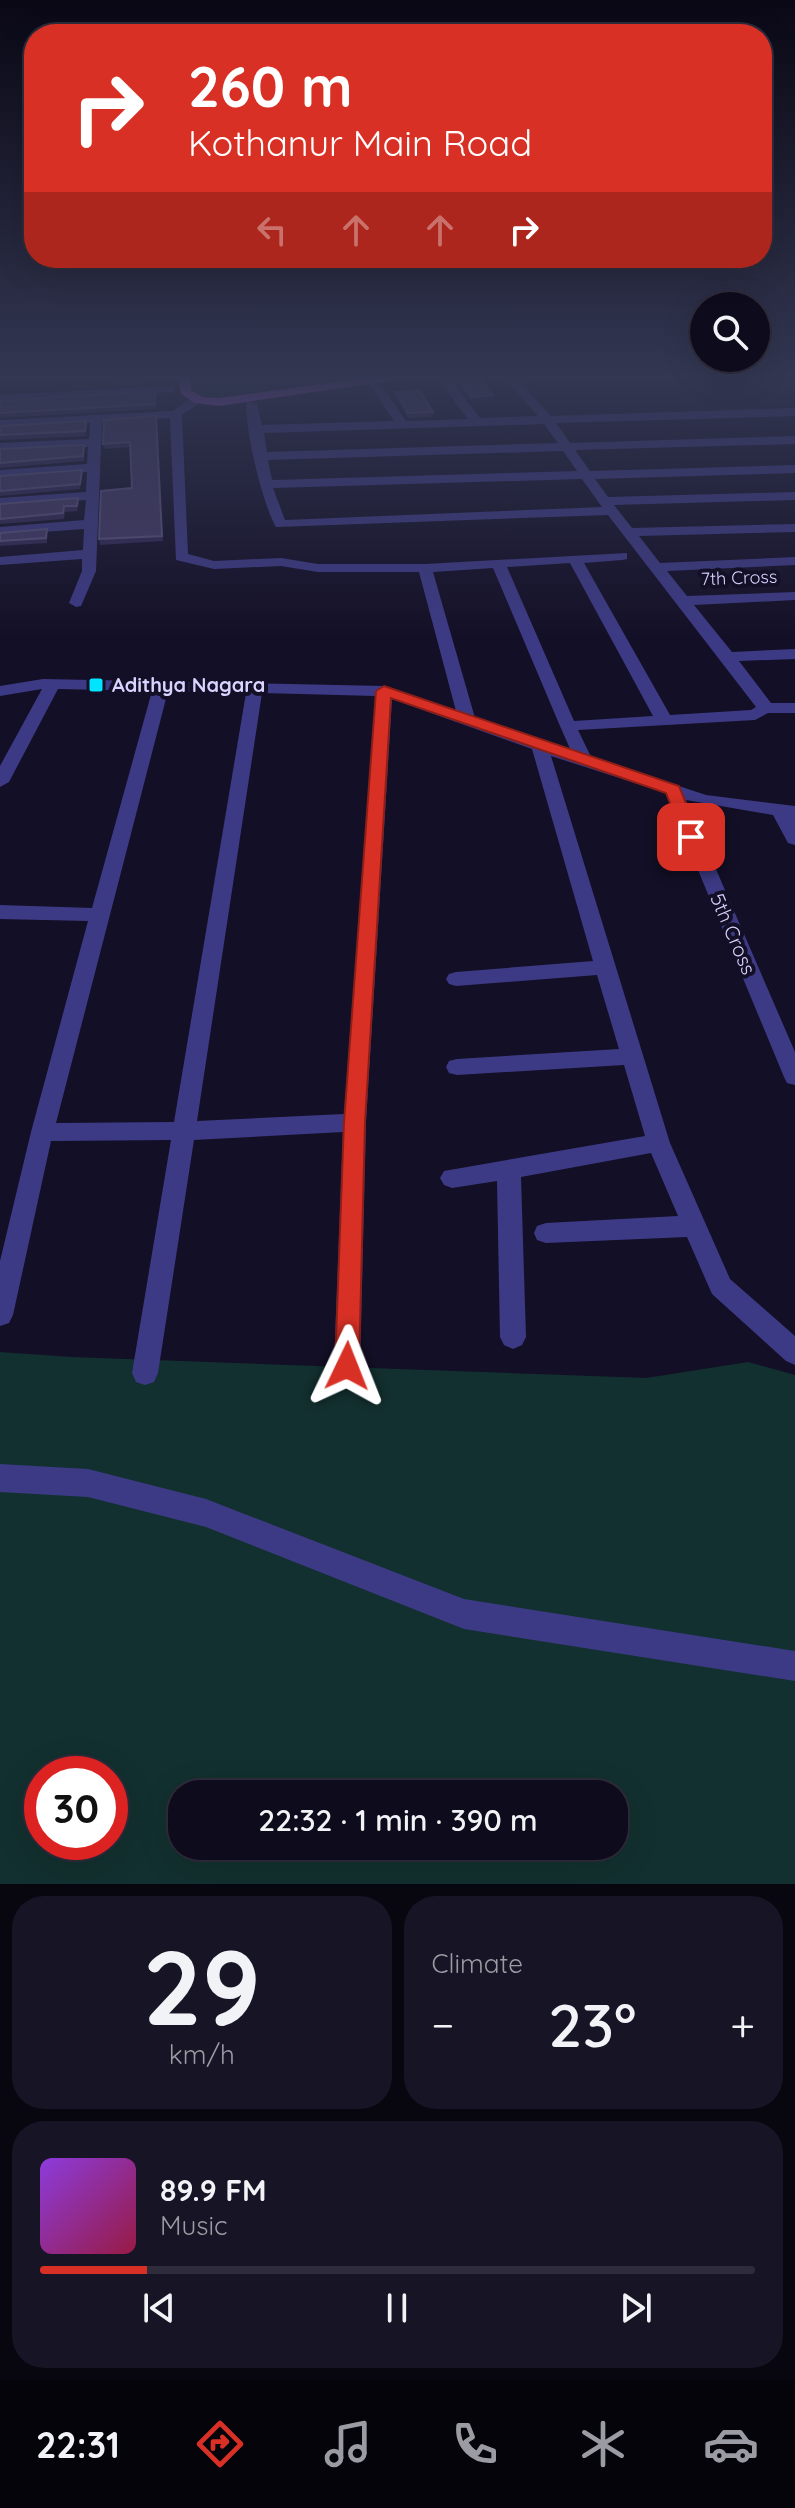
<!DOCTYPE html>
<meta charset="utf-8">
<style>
body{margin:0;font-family:Quicksand,sans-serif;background:#171425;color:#f1f3f6;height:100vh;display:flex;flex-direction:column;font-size:30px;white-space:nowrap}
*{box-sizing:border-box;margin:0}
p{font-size:26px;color:#9b9ba3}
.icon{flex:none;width:44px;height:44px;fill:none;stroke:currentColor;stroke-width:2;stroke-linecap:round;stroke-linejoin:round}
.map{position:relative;height:1884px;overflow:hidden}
.panel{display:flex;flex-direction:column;gap:12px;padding:12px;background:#08060f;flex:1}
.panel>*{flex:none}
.top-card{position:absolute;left:24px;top:24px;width:748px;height:244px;border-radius:32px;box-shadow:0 8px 32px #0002,0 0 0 2px #2e2b3b;background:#d93025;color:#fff;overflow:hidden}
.tools{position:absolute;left:690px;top:292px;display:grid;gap:16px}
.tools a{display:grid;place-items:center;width:80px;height:80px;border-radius:50%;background:#0e0b1c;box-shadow:0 8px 32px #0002,0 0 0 2px #2e2b3b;font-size:40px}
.speed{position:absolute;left:24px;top:1756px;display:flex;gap:16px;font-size:40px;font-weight:700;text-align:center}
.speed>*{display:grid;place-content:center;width:104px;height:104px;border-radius:50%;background:#0e0b1c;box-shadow:0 8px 32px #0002,0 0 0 2px #2e2b3b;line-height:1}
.speed .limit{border:12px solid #d22;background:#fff;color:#111}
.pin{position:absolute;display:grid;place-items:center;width:68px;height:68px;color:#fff;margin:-34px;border-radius:16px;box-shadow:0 4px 12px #0006}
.me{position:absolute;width:88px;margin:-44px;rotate:2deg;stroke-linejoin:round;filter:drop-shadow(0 0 6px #0008)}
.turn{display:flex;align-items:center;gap:28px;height:168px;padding:0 32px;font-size:36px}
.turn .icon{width:104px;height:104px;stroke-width:2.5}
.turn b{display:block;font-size:56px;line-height:68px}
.lanes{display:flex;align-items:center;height:76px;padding:0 32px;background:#0003;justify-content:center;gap:40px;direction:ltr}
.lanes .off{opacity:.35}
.big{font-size:60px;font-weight:600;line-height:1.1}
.panel .tile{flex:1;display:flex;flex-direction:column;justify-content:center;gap:12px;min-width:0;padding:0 28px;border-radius:32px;background:#171425}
.panel .dial{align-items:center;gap:0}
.dial b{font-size:104px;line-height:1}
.song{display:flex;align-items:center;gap:24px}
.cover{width:96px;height:96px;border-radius:12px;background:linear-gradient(135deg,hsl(270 70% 55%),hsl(340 70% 35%))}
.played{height:8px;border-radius:4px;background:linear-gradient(90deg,#d93025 15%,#2e2b3b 15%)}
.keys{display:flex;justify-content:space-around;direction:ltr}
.heat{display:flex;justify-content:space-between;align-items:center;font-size:44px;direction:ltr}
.panel .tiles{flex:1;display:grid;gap:12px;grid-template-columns:1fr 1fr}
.tile:last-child{grid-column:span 2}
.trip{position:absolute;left:168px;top:1780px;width:460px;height:80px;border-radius:32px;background:#0e0b1c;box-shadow:0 8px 32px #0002,0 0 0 2px #2e2b3b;font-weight:600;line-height:80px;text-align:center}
.tabs{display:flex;height:128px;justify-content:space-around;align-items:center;background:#06040b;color:#9b9ba3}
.tabs .icon{width:56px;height:56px}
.tabs .selected{color:#d93025}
.tabs b{font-size:36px;color:#f1f3f6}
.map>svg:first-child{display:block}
.green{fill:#12302f;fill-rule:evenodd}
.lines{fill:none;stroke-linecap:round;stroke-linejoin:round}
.minor{fill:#3d3a85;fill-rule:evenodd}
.major{fill:#c25bff;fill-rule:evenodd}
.wall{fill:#312854}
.shaded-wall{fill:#1d163a}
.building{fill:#433a66;stroke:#5a527e;stroke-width:2}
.route{fill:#d93025;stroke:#8d1f18;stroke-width:2}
.poi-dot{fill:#00e5ff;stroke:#130f26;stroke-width:3}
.labels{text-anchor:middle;stroke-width:8;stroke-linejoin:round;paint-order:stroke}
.far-street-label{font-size:18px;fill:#d9d4ff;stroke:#130f26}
.poi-label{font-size:20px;font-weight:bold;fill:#d9d4ff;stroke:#130f26;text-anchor:start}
.street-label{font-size:20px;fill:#d9d4ff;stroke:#130f26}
</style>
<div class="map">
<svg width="795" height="1884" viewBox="0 0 795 1884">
<rect width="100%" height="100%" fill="#130f26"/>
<g class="green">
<path d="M192,375h169l-138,22 -22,-1 -10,-7z"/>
<path d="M0,1352l72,5 574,21 102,-16 47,13v509h-795zM42,1774h68v68h-68zM182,1794h432v52h-432z"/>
</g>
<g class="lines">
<g class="minor">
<path d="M435,375h12l33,43 58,-2 -36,-41h12l37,41 244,-8v8l-239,7 14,20 225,-7v8l-220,6 15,21 205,-6v8l-200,6 13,18 187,-5v8l-181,5 18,23 163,-4v8l-156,4 21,27 135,-6v8l-128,6 20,25 108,-4v8l-101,5 38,47 63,-3v10l-56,2 32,42h24v10h-27l-13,7 -177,10 13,27 115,38 89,11v39l-7,-2 -15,-28 -87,-15 109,252v33l-8,-2 -3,-6 -118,-284 -115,-37 119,387 60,136 65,57v29l-9,-4 -74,-67 -25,-57 -141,6 -9,-3 -3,-7 3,-7 9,-3 132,-7 -27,-63 -130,24 5,160 -4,8 -9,4 -9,-4 -4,-8 -3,-156 -45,7 -8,-3 -4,-7 4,-7 201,-35 -21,-71 -167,10 -8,-2 -3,-6 3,-6 8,-2 162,-10 -22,-74 -141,11 -7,-2 -3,-5 3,-5 7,-2 137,-11 -61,-212 -140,-50 -26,423 -6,244 -4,9 -9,3 -9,-3 -4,-9 9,-234 -149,8 -36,233 -4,9 -9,3 -9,-3 -4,-9 39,-233 -120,1 -38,174 -4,8 -9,3v-65l31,-129 57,-211 -88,-2v-14l92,3 60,-217 -94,-2 -49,93 -9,5v-21l42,-77 -42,7v-10l43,-7 341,7 72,25 -37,-139h-101l-37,-6 -67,3 -38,-9 -6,-142 -68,4 -6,149 -15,35 -5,1 -7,-4 13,-32v-12l-82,6v-8l83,-7 1,-21 -84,6v-8l84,-7 2,-20 -86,6v-8l86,-6 1,-20 -87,6v-8l87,-6 1,-17 -88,4v-8l89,-4 1,-16 -90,5v-8l173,-9 20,-15h8v6l-19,13 6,139 26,7 67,-3 37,6h107l202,-11v6l-5,1 -38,3 86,152 81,-5 5,-3 -148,-192 -332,12c-13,-21 -33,-103 -29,-126l10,3 5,21 132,-4 -27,-40 6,-3 4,1 29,42 62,-2zM544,424l14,19 -291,9 -3,-19zM563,451l14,20 -305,9 -4,-20zM582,479l20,28 -317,13 -12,-32zM570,563l83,153 -79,5 -67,-154zM493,568l67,158 11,25 -96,-33 -42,-146zM168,691l78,2 -72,429 -118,1zM262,693l114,3 -32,418 -147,7z"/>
<path d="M170,386l4,2v4l-174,11v-8z"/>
<path d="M0,1464l88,5 118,30 258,100 331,52v30l-331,-52 -258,-102 -118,-30 -88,-5z"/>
</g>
<path class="major" d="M178,375h12l1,15 11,7 17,1 167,-23h30l-6,3 -191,28 -24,-3 -14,-9z"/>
</g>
<g class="wall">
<path d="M116,375h27v9l-26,2z"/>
<path d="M455,376l37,24 -20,2 -17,-21z"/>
<path d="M155,391l1,18 -156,9v-17z"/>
<path d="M396,392l37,20v5l-25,1 -12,-21z"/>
<path d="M156,416l7,125 -63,4 -1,-6 33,-51 -2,-41 -26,2 -1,-5z"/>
<path d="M0,426h87l-1,10 -86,4z"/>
<path d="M84,445v16l-84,7v-19z"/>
<path d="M82,475l-2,14 -80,7v-20z"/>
<path d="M78,498l-1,13 -12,1 -1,7 -64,5v-20z"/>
<path d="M47,529v14l-47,3v-13z"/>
</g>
<path class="shaded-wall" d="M492,395v5l-20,2v-5z"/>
<g class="building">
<path d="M116,375h26l-26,2z"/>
<path d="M465,375h12l15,20 -20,2 -17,-21z"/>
<path d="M419,390l14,22 -25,1 -12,-21z"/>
<path d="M155,391v13l-155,9v-12z"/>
<path d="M156,416l6,120 -63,3 2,-48 31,-3 -2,-46 -27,2 1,-24z"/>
<path d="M86,421l-1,10 -85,4v-9z"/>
<path d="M84,445l-1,11 -83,7v-14z"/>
<path d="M82,470l-2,14 -80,7v-15z"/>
<path d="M78,498l-1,8h-13l-1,7 -63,6v-15z"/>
<path d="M47,529l-1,9 -46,3v-8z"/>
</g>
<linearGradient id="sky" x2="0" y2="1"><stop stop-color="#0a0815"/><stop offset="0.59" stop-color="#333752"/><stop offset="1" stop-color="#333752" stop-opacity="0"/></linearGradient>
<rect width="795" height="639" fill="url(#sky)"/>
<path class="route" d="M384,686l295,100 21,51 -9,5 -6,-1 -19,-48 -275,-95 -26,424 -6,244 -4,7 -8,4 -9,-4 -3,-7 9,-244 32,-431z"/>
<rect class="poi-dot" x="88" y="677" width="16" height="16" rx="4"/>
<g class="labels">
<g class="far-street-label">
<text transform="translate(739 578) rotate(-2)" y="6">7th Cross</text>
</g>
<g class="poi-label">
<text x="112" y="692">Adithya Nagara</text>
</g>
<g class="street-label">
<text transform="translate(733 934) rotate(67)" y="7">5th Cross</text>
</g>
</g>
</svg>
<div class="tools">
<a><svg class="icon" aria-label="search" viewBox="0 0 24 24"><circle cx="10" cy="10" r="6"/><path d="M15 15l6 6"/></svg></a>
</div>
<div class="speed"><div class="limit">30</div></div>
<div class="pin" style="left:691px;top:837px;background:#d93025"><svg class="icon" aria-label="arrive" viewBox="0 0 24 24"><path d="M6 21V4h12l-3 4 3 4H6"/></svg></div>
<svg class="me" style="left:347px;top:1366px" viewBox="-20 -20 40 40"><path d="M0-17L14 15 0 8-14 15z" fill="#d93025" stroke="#fff" stroke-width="4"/></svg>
<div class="trip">22:32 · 1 min · 390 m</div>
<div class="top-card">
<div class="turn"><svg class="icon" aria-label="right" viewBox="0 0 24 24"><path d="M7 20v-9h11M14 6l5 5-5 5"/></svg><div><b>260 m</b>Kothanur Main Road</div></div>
<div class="lanes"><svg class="icon off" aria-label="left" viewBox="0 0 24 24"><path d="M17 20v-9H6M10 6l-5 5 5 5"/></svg><svg class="icon off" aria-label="ahead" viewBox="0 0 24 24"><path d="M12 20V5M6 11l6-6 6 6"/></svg><svg class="icon off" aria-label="ahead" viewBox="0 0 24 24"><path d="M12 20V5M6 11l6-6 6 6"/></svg><svg class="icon" aria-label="right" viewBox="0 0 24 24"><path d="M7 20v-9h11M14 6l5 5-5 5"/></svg></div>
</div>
</div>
<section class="panel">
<div class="tiles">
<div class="tile dial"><b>29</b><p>km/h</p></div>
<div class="tile"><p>Climate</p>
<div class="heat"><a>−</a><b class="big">23°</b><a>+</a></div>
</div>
<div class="tile">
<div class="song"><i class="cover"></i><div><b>89.9 FM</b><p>Music</p></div></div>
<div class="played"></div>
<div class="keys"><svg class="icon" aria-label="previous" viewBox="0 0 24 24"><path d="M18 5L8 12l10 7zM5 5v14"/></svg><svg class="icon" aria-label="pause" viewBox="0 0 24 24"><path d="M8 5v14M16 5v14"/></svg><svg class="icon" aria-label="next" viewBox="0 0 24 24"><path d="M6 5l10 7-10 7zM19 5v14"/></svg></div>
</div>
</div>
</section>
<nav class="tabs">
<b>22:31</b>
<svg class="icon selected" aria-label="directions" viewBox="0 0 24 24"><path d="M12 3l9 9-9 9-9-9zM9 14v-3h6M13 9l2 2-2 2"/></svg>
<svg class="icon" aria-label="music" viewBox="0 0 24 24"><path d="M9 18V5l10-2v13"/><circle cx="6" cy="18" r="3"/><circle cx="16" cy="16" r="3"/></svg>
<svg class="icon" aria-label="phone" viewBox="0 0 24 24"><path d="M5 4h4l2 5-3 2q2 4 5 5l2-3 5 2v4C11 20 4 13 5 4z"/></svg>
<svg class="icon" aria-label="climate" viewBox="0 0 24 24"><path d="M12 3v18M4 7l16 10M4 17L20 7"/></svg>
<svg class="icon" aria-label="car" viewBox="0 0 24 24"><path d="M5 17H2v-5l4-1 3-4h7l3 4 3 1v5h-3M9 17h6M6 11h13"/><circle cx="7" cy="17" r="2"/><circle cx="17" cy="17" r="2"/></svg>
</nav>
